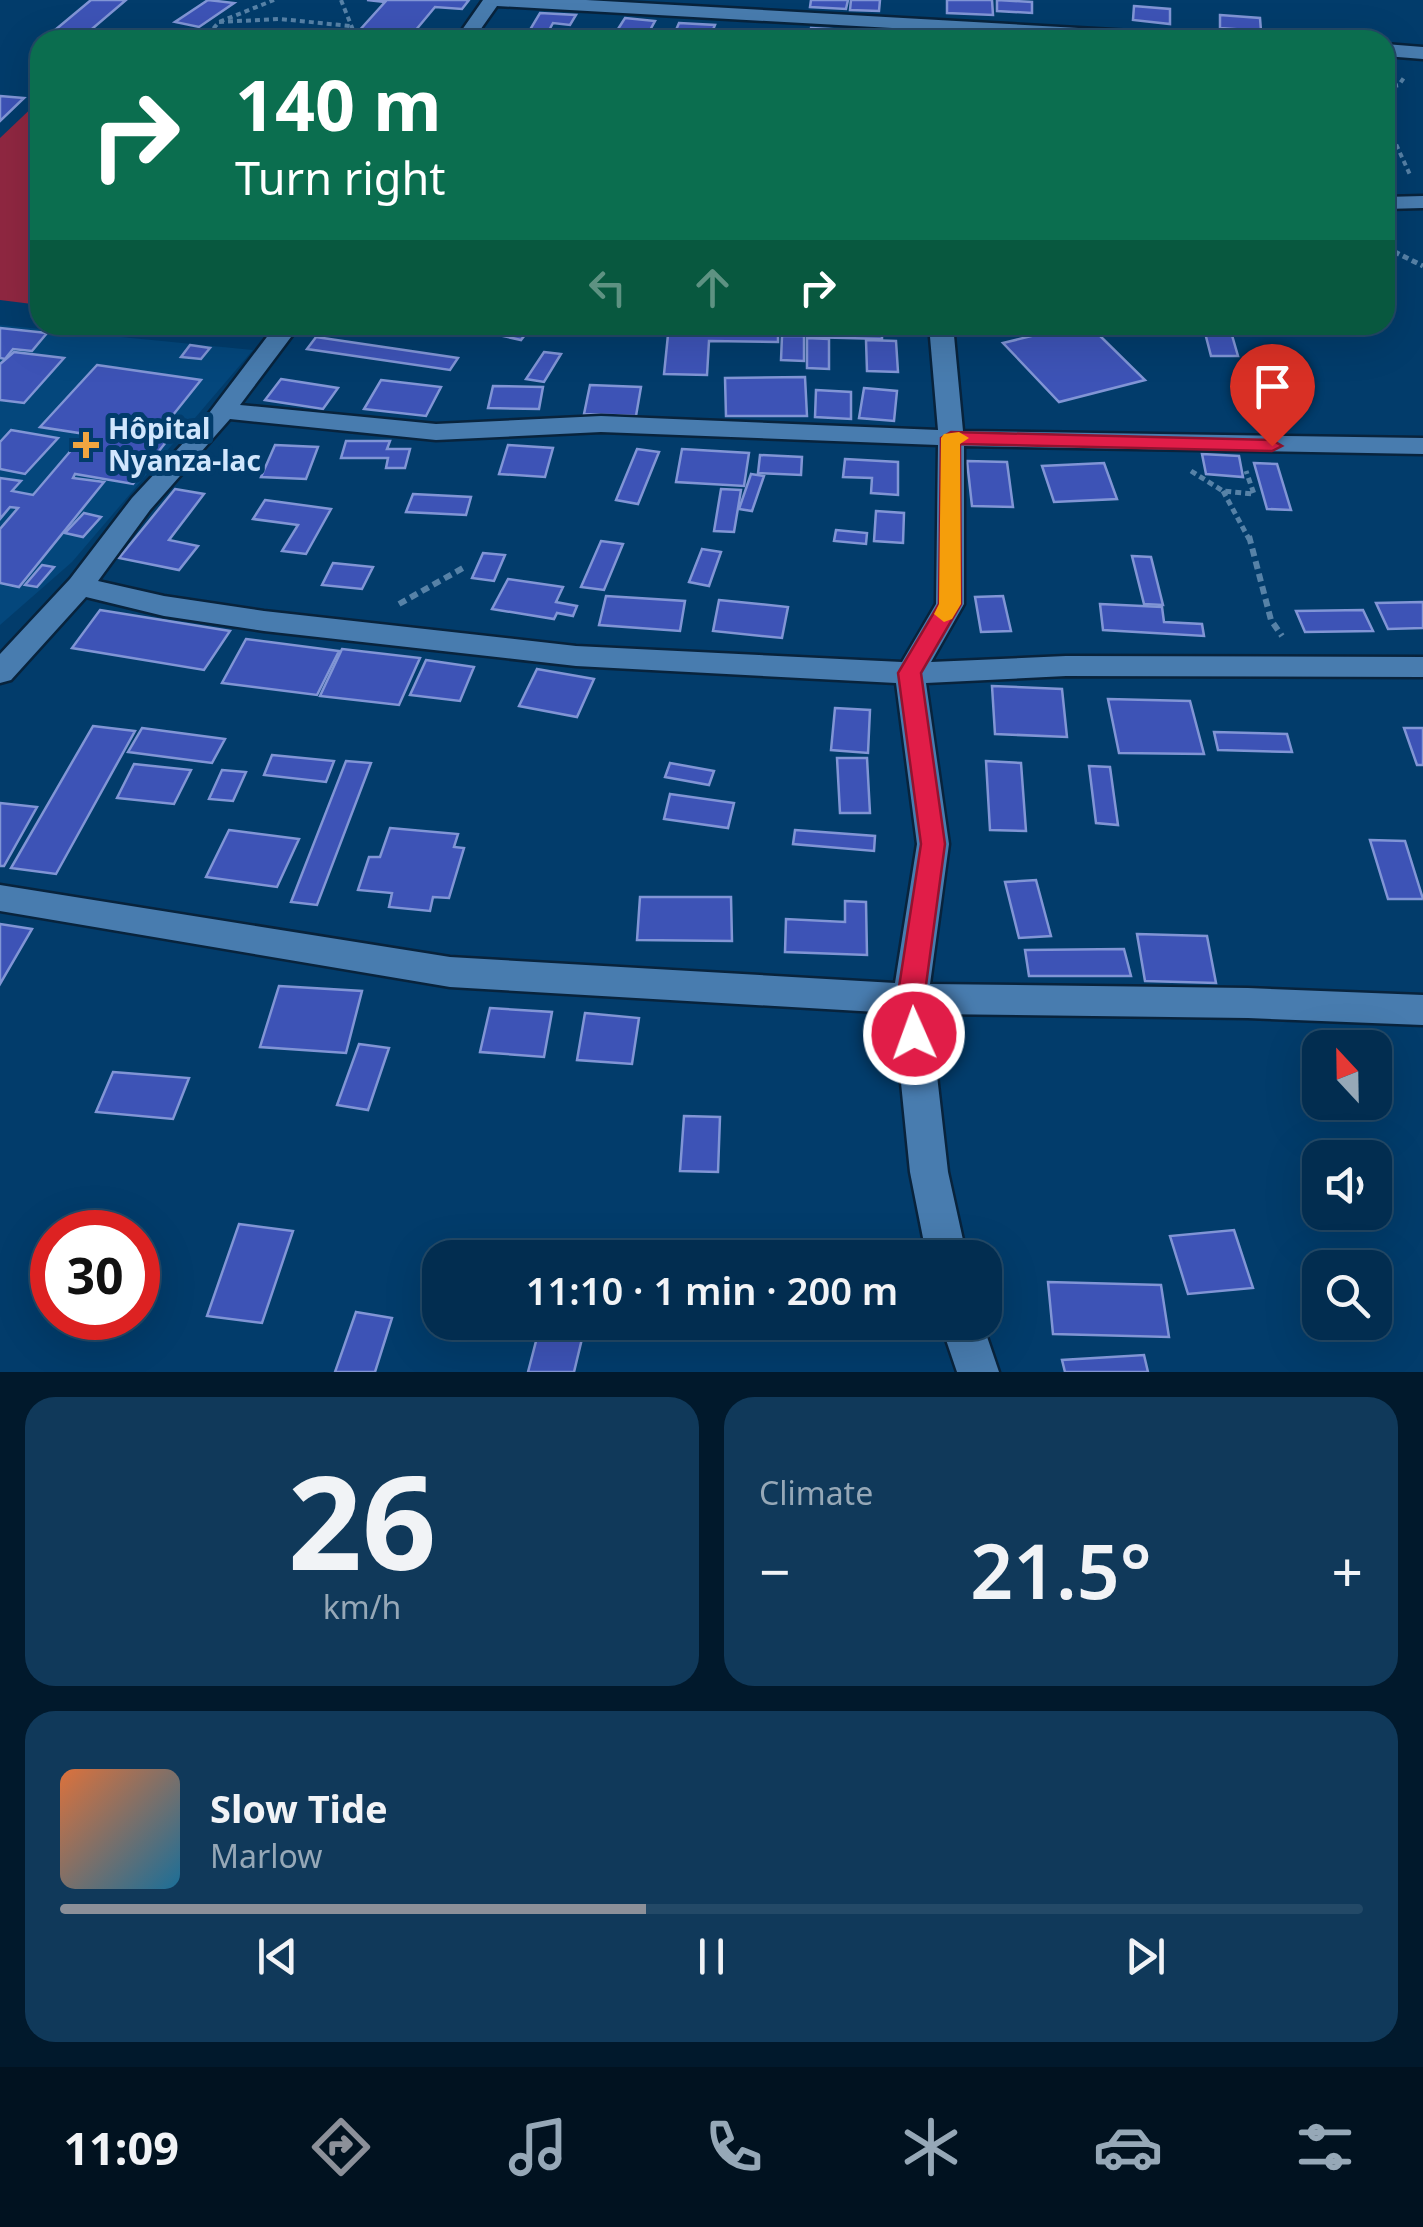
<!DOCTYPE html>
<meta charset="utf-8">
<style>
body{margin:0;font-family:"Noto Sans",sans-serif;background:#10395a;color:#f1f3f6;height:100vh;display:flex;flex-direction:column;font-size:38px;white-space:nowrap}
*{box-sizing:border-box;margin:0}
p{font-size:32px;color:#96a8b7}
.icon{flex:none;width:55px;height:55px;fill:none;stroke:currentColor;stroke-width:2;stroke-linecap:round;stroke-linejoin:round}
.map{position:relative;height:1372px;overflow:hidden}
.details{display:flex;flex-direction:column;gap:25px;padding:25px;background:#01192c;flex:1}
.details>*{flex:none}
.guide{position:absolute;left:30px;top:30px;width:1365px;height:305px;border-radius:30px;box-shadow:0 10px 40px #0002,0 0 0 2px #234967;background:#0b6e4f;color:#fff;overflow:hidden}
.needle{width:65px;rotate:338deg}
.controls{position:absolute;left:1302px;top:1030px;display:grid;gap:20px}
.controls a{display:grid;place-items:center;width:90px;height:90px;border-radius:20px;background:#022d50;box-shadow:0 10px 40px #0002,0 0 0 2px #234967;font-size:50px}
.speed{position:absolute;left:30px;top:1210px;display:flex;gap:20px;font-size:50px;font-weight:700;text-align:center}
.speed>*{display:grid;place-content:center;width:130px;height:130px;border-radius:50%;background:#022d50;box-shadow:0 10px 40px #0002,0 0 0 2px #234967;line-height:1}
.speed .limit{border:15px solid #d22;background:#fff;color:#111}
.pin{position:absolute;display:grid;place-items:center;width:85px;height:85px;color:#fff;margin:-102px -42px;border-radius:50% 50% 50% 0;rotate:-45deg;box-shadow:0 0 10px #0007}
.pin .icon{rotate:45deg}
.me{position:absolute;width:110px;margin:-55px;rotate:358deg;stroke-linejoin:round;filter:drop-shadow(0 0 8px #0008)}
.turn{display:flex;align-items:center;gap:35px;height:210px;padding:0 40px;font-size:45px}
.turn .icon{width:130px;height:130px;stroke-width:2.5}
.turn b{display:block;font-size:70px;line-height:85px}
.lanes{display:flex;align-items:center;height:95px;padding:0 40px;background:#0003;justify-content:center;gap:50px;direction:ltr}
.lanes .off{opacity:.35}
.big{font-size:75px;font-weight:600;line-height:1.1}
.details .card{flex:1;display:flex;flex-direction:column;justify-content:center;gap:15px;min-width:0;padding:0 35px;border-radius:30px;background:#10395a}
.details .dial{align-items:center;gap:0}
.dial b{font-size:130px;line-height:1}
.song{display:flex;align-items:center;gap:30px}
.cover{width:120px;height:120px;border-radius:15px;background:linear-gradient(135deg,hsl(20 70% 55%),hsl(200 70% 35%))}
.played{height:10px;border-radius:5px;background:linear-gradient(90deg,#8c9099 45%,#234967 45%)}
.keys{display:flex;justify-content:space-around;direction:ltr}
.heat{display:flex;justify-content:space-between;align-items:center;font-size:55px;direction:ltr}
.details .tiles{flex:1;display:grid;gap:25px;grid-template-columns:1fr 1fr}
.card:last-child{grid-column:span 2}
.trip{position:absolute;left:422px;top:1240px;width:580px;height:100px;border-radius:30px;background:#022d50;box-shadow:0 10px 40px #0002,0 0 0 2px #234967;font-weight:600;line-height:100px;text-align:center}
.dock{display:flex;height:160px;justify-content:space-around;align-items:center;background:#011220;color:#96a8b7}
.dock .icon{width:70px;height:70px}
.dock .active{color:#8c9099}
.dock b{font-size:45px;color:#f1f3f6}
.map>svg:first-child{display:block}
.built{fill:#04477c}
.green{fill:#8f2741}
.building{fill:#3d53b6;stroke:#8195d5;stroke-width:2.5}
.lines{fill:none;stroke-linecap:round;stroke-linejoin:round}
.street-casing{stroke:#08233c;stroke-width:5}
.path-far2{stroke:#5782a7;stroke-width:4;stroke-dasharray:5 4;stroke-linecap:butt}
.path-far1{stroke:#5782a7;stroke-width:5;stroke-dasharray:6 4;stroke-linecap:butt}
.path{stroke:#5782a7;stroke-width:6;stroke-dasharray:8 5;stroke-linecap:butt}
.street{fill:#487caf;fill-rule:evenodd}
.route{fill:#e11d48;stroke:#92132f;stroke-width:2.5}
.slow{fill:#f59e0b}
.poi-dot{fill:#f1a540;stroke:#023c6b;stroke-width:4}
.labels{text-anchor:middle;stroke-width:10;stroke-linejoin:round;paint-order:stroke}
.poi-label{font-size:28px;font-weight:bold;fill:#d1e6fd;stroke:#023c6b;text-anchor:start}
</style>
<div class="map">
<svg width="1423" height="1372" viewBox="0 0 1423 1372">
<rect width="100%" height="100%" fill="#023c6b"/>
<path class="built" d="M0,325l253,25 -181,212 -72,63z"/>
<path class="green" d="M40,100v205l-40,-5v-162z"/>
<g class="building">
<path d="M91,0h35l-47,40h-36z"/>
<path d="M208,0l26,3 -35,24 -24,-5z"/>
<path d="M367,0h102l-7,9 -27,-2 -25,30 -52,-5 27,-30z"/>
<path d="M811,0h37l-2,9 -36,-2z"/>
<path d="M851,0h29l-1,11 -29,-1z"/>
<path d="M947,0h45l1,15 -46,-2z"/>
<path d="M997,0l35,2v11l-35,-2z"/>
<path d="M1134,6l36,3v15l-37,-4z"/>
<path d="M540,13l36,2 -6,10 -17,-2 -6,11 -19,-1z"/>
<path d="M1220,15l40,3 1,13 -41,-3z"/>
<path d="M625,18l30,3 -6,11 -31,-3z"/>
<path d="M679,23l36,2 -3,7 -36,-2z"/>
<path d="M811,28l73,4 -1,8h-74z"/>
<path d="M754,30l44,2 -2,8h-45z"/>
<path d="M0,96l24,2 -24,23z"/>
<path d="M512,325h9l10,2 -10,13 -18,-4z"/>
<path d="M669,325h129v8h-20v9l-69,-1 -2,34 -43,-1z"/>
<path d="M808,325h74v14l-74,-2z"/>
<path d="M1077,325h12l56,55 -86,22 -56,-59z"/>
<path d="M1203,325h26l9,31h-27z"/>
<path d="M0,328l47,5 -15,18 -19,-2 -8,10 -5,-1z"/>
<path d="M782,336h22v25l-23,-1z"/>
<path d="M316,337l142,21 -8,12 -143,-21z"/>
<path d="M807,338l22,1v30l-22,-1z"/>
<path d="M866,340l30,1 2,31 -31,-1z"/>
<path d="M190,345l20,3 -9,11 -20,-2z"/>
<path d="M14,352l50,6 -40,45 -24,-3v-36z"/>
<path d="M544,352l17,2 -17,28 -18,-3z"/>
<path d="M97,365l104,15 -44,55 -36,-5 49,7 -37,47 -58,-10 -2,4 31,4 -85,105 -19,-4v-54l18,-21 -8,-1 -10,12v-41l21,3 -9,10 21,4 52,-61 -45,-7z"/>
<path d="M805,377l2,39h-81l-1,-38z"/>
<path d="M281,379l57,9 -15,21 -58,-9z"/>
<path d="M381,380l60,7 -15,29 -62,-7z"/>
<path d="M590,385l51,2 -5,29 -52,-2z"/>
<path d="M493,386l50,1 -4,22 -51,-1z"/>
<path d="M864,388l33,3 -3,30 -35,-3z"/>
<path d="M816,390l35,2v27l-36,-2z"/>
<path d="M11,430l47,8 -33,36 -25,-5v-27z"/>
<path d="M346,441h44l-3,8h23l-5,19h-19l2,-10h-47z"/>
<path d="M275,445l43,2 -12,32 -45,-2z"/>
<path d="M508,445l45,3 -8,29 -46,-3z"/>
<path d="M637,449l22,3 -21,52 -22,-4z"/>
<path d="M682,449l67,4 -5,33 -68,-4z"/>
<path d="M1202,454l37,2 4,21 -37,-3z"/>
<path d="M760,455l42,2 -1,18 -43,-2z"/>
<path d="M845,459l53,3v33l-27,-2 1,-15 -29,-1z"/>
<path d="M967,461l40,1 6,45 -41,-1z"/>
<path d="M1104,463l13,36 -63,3 -12,-36z"/>
<path d="M1254,463l23,1 14,46 -24,-1z"/>
<path d="M751,474l13,2 -12,35 -13,-2z"/>
<path d="M175,489l29,5 -35,46 29,6 -19,24 -60,-12z"/>
<path d="M721,489l20,1 -7,42 -20,-1z"/>
<path d="M413,494l58,3 -5,18 -60,-3z"/>
<path d="M265,500l66,9 -25,45 -24,-3 16,-26 -45,-6z"/>
<path d="M876,511l28,2 -1,30 -29,-2z"/>
<path d="M84,513l17,4 -18,20 -18,-4z"/>
<path d="M836,530l31,3 -1,11 -32,-3z"/>
<path d="M601,541l22,3 -19,46 -23,-3z"/>
<path d="M702,549l19,3 -12,34 -20,-4z"/>
<path d="M483,553l22,2 -11,26 -22,-3z"/>
<path d="M1132,556l19,1 12,48 -19,-1z"/>
<path d="M333,563l40,4 -11,22 -40,-4z"/>
<path d="M42,565l12,2 -17,20 -12,-2z"/>
<path d="M508,579l55,8 -7,15 21,4 -4,10 -16,-3 -3,6 -62,-10z"/>
<path d="M606,596l79,5 -5,30 -81,-6z"/>
<path d="M1003,596l8,35 -30,1 -6,-35z"/>
<path d="M719,600l69,7 -6,31 -69,-7z"/>
<path d="M1423,602v26l-35,1 -12,-26z"/>
<path d="M1100,604l62,3 2,15 38,2 2,12 -101,-6z"/>
<path d="M100,610l130,21 -26,39 -132,-22z"/>
<path d="M1363,610l10,21 -68,1 -9,-21z"/>
<path d="M246,639l93,12 -22,44 -95,-12z"/>
<path d="M342,649l78,9 -21,47 -79,-9z"/>
<path d="M426,660l48,7 -14,34 -50,-6z"/>
<path d="M537,669l57,10 -17,38 -58,-11z"/>
<path d="M992,686l70,3 5,48 -72,-3z"/>
<path d="M1108,699l82,2 14,53 -85,-1z"/>
<path d="M835,708l35,2 -2,43 -37,-3z"/>
<path d="M93,726l42,5 -79,143 -45,-6z"/>
<path d="M142,728l83,11 -13,24 -84,-11z"/>
<path d="M1404,728h19v37h-6z"/>
<path d="M1214,732l73,2 5,18 -74,-2z"/>
<path d="M272,755l62,6 -8,21 -62,-7z"/>
<path d="M837,758h30l3,55h-30z"/>
<path d="M346,761l25,2 -54,142 -26,-3z"/>
<path d="M986,761l35,2 5,68 -36,-1z"/>
<path d="M670,763l44,8 -5,14 -44,-8z"/>
<path d="M134,764l57,6 -17,34 -57,-6z"/>
<path d="M1089,766l21,1 8,58 -22,-2z"/>
<path d="M222,770l24,2 -13,29 -24,-2z"/>
<path d="M670,794l64,9 -6,25 -64,-9z"/>
<path d="M0,803l37,4 -33,59h-4z"/>
<path d="M390,828l68,6 -4,13 10,1 -15,50 -16,-1 -3,14 -41,-4 3,-14 -34,-3 11,-33h11z"/>
<path d="M229,830l70,9 -22,48 -71,-10z"/>
<path d="M795,830l80,6 -1,15 -81,-7z"/>
<path d="M1370,840l35,1 18,58h-35z"/>
<path d="M1036,880l15,56 -32,2 -14,-56z"/>
<path d="M640,897h91l1,44 -95,-1z"/>
<path d="M845,901l21,1 1,53 -82,-3 1,-33 59,3z"/>
<path d="M0,924l32,5 -32,55z"/>
<path d="M1137,934l70,2 9,47 -71,-2z"/>
<path d="M1124,949l7,27h-102l-4,-26z"/>
<path d="M279,986l83,5 -16,62 -86,-6z"/>
<path d="M490,1008l62,4 -8,45 -64,-5z"/>
<path d="M585,1013l54,5 -7,46 -55,-4z"/>
<path d="M359,1044l30,4 -21,62 -31,-5z"/>
<path d="M113,1072l76,6 -16,41 -77,-7z"/>
<path d="M684,1116l36,1 -2,55 -38,-1z"/>
<path d="M239,1224l54,7 -31,92 -55,-7z"/>
<path d="M1234,1230l19,58 -65,6 -18,-58z"/>
<path d="M1048,1282l113,3 8,52 -116,-3z"/>
<path d="M356,1312l36,6 -17,54h-40z"/>
<path d="M541,1322h45l-12,50h-46z"/>
<path d="M1144,1355l4,17h-83l-3,-12z"/>
</g>
<g class="lines">
<g class="street-casing">
<g id="street">
<path d="M483,0h103l617,35 9,5h-106l-609,-34 -24,34h-18z"/>
<path d="M1385,44l38,3v12l-38,-3z"/>
<path d="M1423,196v12l-38,1v-12z"/>
<path d="M276,325h24l-60,80 196,19 165,-8 337,14 -9,-105h24l10,106 460,7v16l-459,-8v158l-33,58 135,-6 357,1v20l-357,-1 -140,7 23,161 -19,140 318,4 175,7v30l-175,-7 -318,-4 18,158 19,86h-40l-17,-86 -16,-159 -444,-26 -450,-76v-26l450,72 445,26 22,-139 -21,-161 -320,-17 -312,-35 -100,-15 -78,-19 -75,83 -11,3v-29l70,-75 62,-81 68,-73zM230,419l206,21 165,-8 337,13 -2,159 -34,58 -326,-16 -312,-35 -100,-15 -66,-15 52,-71z"/>
<path d="M940,1322h42l17,50h-42z"/>
</g>
</g>
<g class="path-far2">
<path d="M341,0l16,40"/>
<path d="M219,22l61,-3 70,7"/>
<path d="M214,40l-7,-4 12,-14 55,-22"/>
<path d="M1385,115l9,-12 -5,-16 10,-2 6,-9"/>
<path d="M1385,120l26,57"/>
</g>
<g class="path-far1">
<path d="M1385,247l38,19"/>
<path d="M1191,471l32,20 31,3 -8,-23"/>
<path d="M1223,491l26,48"/>
</g>
<g class="path">
<path d="M1249,536l22,84 11,16"/>
<path d="M399,604l64,-36"/>
</g>
<use href="#street" class="street"/>
</g>
<path class="route" d="M951,432l321,8 10,6 -10,5 -312,-7 1,160 -40,69 24,171 -21,156 4,34 -4,8 -10,4 -10,-4 -7,-42 24,-156 -23,-171 41,-69 2,-166z"/>
<path class="slow" d="M959,432l10,6 -9,6 1,160 -9,15 -8,3 -10,-8 5,-10 2,-166 3,-4z"/>
<path class="poi-dot" d="M81 430h10v10h10v10h-10v10h-10v-10h-10v-10h10z"/>
<g class="labels">
<g class="poi-label">
<text x="108" y="439">Hôpital<tspan x="108" dy="32">Nyanza-lac</tspan></text>
</g>
</g>
</svg>
<div class="controls">
<a><svg class="needle" viewBox="-14 -14 28 28"><path d="M0-13l5 13h-10z" fill="#e53935"/><path d="M0 13l5-13h-10z" fill="#96a8b7"/></svg></a>
<a><svg class="icon" aria-label="sound" viewBox="0 0 24 24"><path d="M4 9h4l5-4v14l-5-4H4zM17 9q2 3 0 6"/></svg></a>
<a><svg class="icon" aria-label="search" viewBox="0 0 24 24"><circle cx="10" cy="10" r="6"/><path d="M15 15l6 6"/></svg></a>
</div>
<div class="speed"><div class="limit">30</div></div>
<div class="pin" style="left:1272px;top:446px;background:#d93025"><svg class="icon" aria-label="arrive" viewBox="0 0 24 24"><path d="M6 21V4h12l-3 4 3 4H6"/></svg></div>
<svg class="me" style="left:914px;top:1034px" viewBox="-20 -20 40 40"><circle r="17" fill="#e11d48" stroke="#fff" stroke-width="3"/><path d="M0-11L8 9 0 5-8 9z" fill="#fff"/></svg>
<div class="trip">11:10 · 1 min · 200 m</div>
<div class="guide">
<div class="turn"><svg class="icon" aria-label="right" viewBox="0 0 24 24"><path d="M7 20v-9h11M14 6l5 5-5 5"/></svg><div><b>140 m</b>Turn right</div></div>
<div class="lanes"><svg class="icon off" aria-label="left" viewBox="0 0 24 24"><path d="M17 20v-9H6M10 6l-5 5 5 5"/></svg><svg class="icon off" aria-label="ahead" viewBox="0 0 24 24"><path d="M12 20V5M6 11l6-6 6 6"/></svg><svg class="icon" aria-label="right" viewBox="0 0 24 24"><path d="M7 20v-9h11M14 6l5 5-5 5"/></svg></div>
</div>
</div>
<section class="details">
<div class="tiles">
<div class="card dial"><b>26</b><p>km/h</p></div>
<div class="card"><p>Climate</p>
<div class="heat"><a>−</a><b class="big">21.5°</b><a>+</a></div>
</div>
<div class="card">
<div class="song"><i class="cover"></i><div><b>Slow Tide</b><p>Marlow</p></div></div>
<div class="played"></div>
<div class="keys"><svg class="icon" aria-label="previous" viewBox="0 0 24 24"><path d="M18 5L8 12l10 7zM5 5v14"/></svg><svg class="icon" aria-label="pause" viewBox="0 0 24 24"><path d="M8 5v14M16 5v14"/></svg><svg class="icon" aria-label="next" viewBox="0 0 24 24"><path d="M6 5l10 7-10 7zM19 5v14"/></svg></div>
</div>
</div>
</section>
<nav class="dock">
<b>11:09</b>
<svg class="icon active" aria-label="directions" viewBox="0 0 24 24"><path d="M12 3l9 9-9 9-9-9zM9 14v-3h6M13 9l2 2-2 2"/></svg>
<svg class="icon" aria-label="music" viewBox="0 0 24 24"><path d="M9 18V5l10-2v13"/><circle cx="6" cy="18" r="3"/><circle cx="16" cy="16" r="3"/></svg>
<svg class="icon" aria-label="phone" viewBox="0 0 24 24"><path d="M5 4h4l2 5-3 2q2 4 5 5l2-3 5 2v4C11 20 4 13 5 4z"/></svg>
<svg class="icon" aria-label="climate" viewBox="0 0 24 24"><path d="M12 3v18M4 7l16 10M4 17L20 7"/></svg>
<svg class="icon" aria-label="car" viewBox="0 0 24 24"><path d="M5 17H2v-5l4-1 3-4h7l3 4 3 1v5h-3M9 17h6M6 11h13"/><circle cx="7" cy="17" r="2"/><circle cx="17" cy="17" r="2"/></svg>
<svg class="icon" aria-label="filters" viewBox="0 0 24 24"><path d="M4 7h16M4 17h16"/><circle cx="9" cy="7" r="2"/><circle cx="15" cy="17" r="2"/></svg>
</nav>
